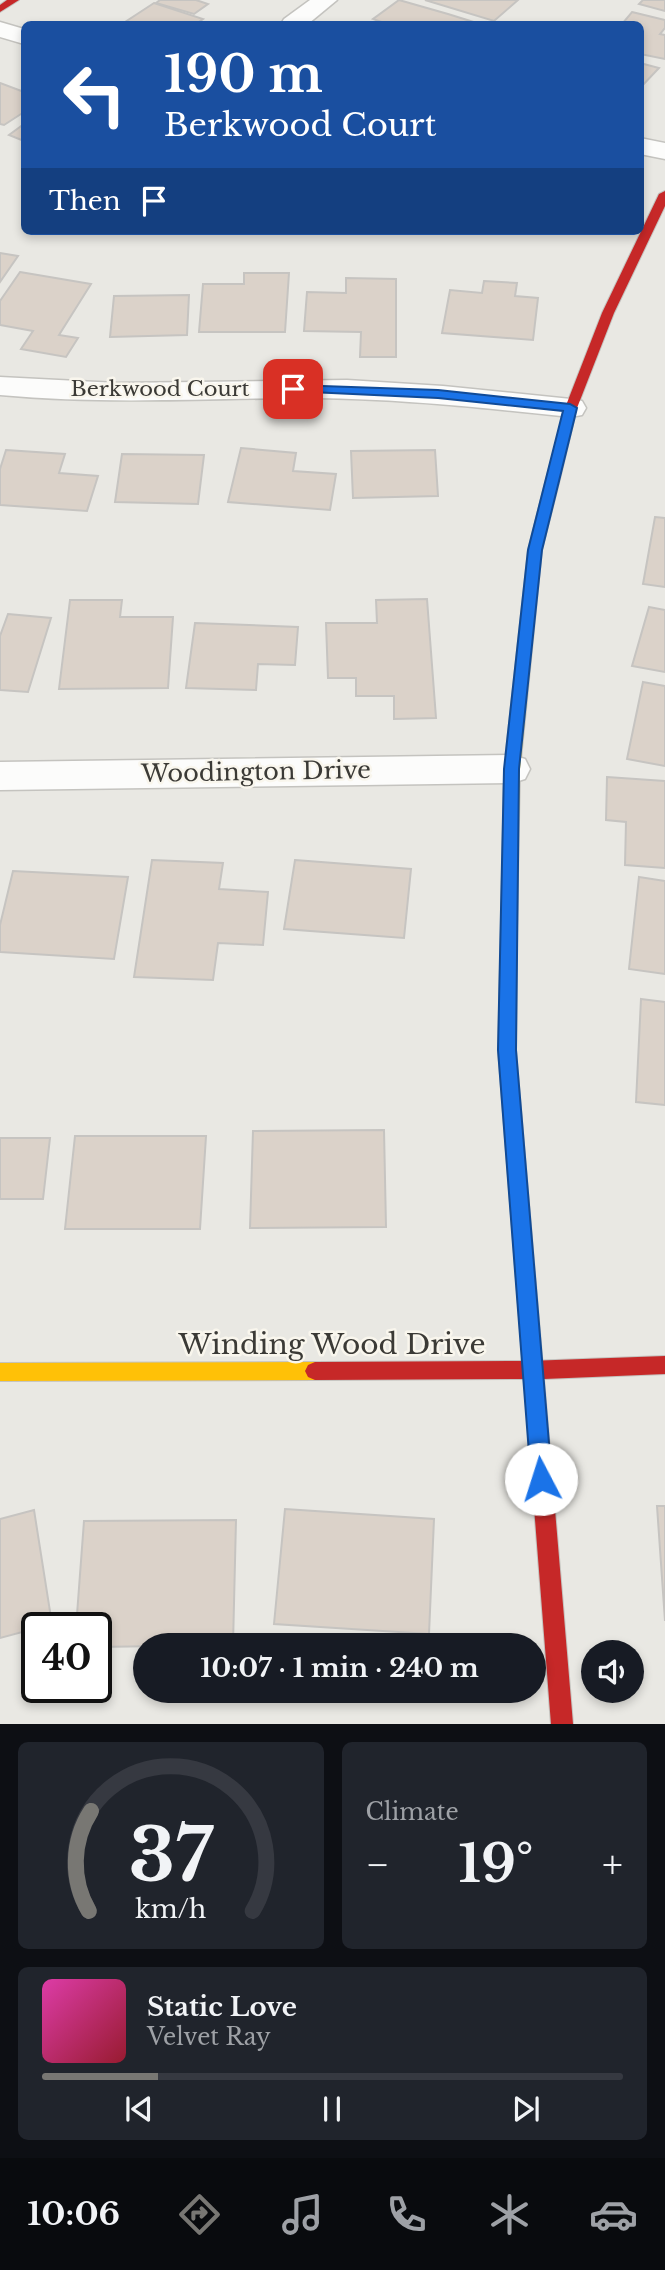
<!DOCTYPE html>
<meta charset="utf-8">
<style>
body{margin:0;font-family:"Libre Baskerville",serif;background:#20242c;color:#f1f3f6;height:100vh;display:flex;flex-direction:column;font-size:26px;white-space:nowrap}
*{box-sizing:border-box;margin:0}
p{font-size:23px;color:#9ea1a6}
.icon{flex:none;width:38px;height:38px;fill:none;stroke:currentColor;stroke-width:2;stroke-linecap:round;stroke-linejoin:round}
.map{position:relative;height:1724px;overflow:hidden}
.side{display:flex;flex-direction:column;gap:18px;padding:18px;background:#0d0f14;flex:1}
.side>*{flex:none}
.hud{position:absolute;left:21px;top:21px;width:623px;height:214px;border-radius:10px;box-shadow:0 4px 10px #0003;background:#1a4fa0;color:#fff;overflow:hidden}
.tools{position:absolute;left:581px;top:1640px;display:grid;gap:14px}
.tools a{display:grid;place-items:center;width:63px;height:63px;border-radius:50%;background:#171b24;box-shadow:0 4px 10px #0003;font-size:35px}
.speed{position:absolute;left:21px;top:1612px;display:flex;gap:14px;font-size:35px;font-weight:700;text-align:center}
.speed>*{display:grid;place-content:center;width:91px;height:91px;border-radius:50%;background:#171b24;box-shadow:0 4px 10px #0003;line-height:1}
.speed .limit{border:4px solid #111;border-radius:10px;background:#fff;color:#111}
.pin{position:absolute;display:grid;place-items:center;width:60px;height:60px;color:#fff;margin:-30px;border-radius:14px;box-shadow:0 4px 10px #0006}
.me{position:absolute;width:77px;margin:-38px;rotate:355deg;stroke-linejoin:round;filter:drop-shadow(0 0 5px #0008)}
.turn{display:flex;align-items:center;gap:24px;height:147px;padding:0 28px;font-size:32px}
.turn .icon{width:91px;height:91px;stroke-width:2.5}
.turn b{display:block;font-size:49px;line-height:60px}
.then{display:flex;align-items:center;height:66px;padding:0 28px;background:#0003;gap:14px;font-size:26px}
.big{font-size:52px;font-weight:700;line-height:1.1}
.side .card{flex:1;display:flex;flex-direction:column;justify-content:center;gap:10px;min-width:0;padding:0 24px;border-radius:10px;background:#20242c}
.side .dial{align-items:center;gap:0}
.dial svg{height:182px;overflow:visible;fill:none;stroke:#363941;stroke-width:7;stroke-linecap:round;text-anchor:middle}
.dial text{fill:#f1f3f6;stroke:none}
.song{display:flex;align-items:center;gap:21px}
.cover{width:84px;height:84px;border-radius:10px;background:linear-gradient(135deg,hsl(320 70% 55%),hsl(350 70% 35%))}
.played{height:7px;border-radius:4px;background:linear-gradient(90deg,#787773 20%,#363941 20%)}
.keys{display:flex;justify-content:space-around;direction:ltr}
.heat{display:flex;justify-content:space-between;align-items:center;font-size:38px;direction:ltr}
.side .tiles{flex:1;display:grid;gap:18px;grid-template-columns:1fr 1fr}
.card:last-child{grid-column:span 2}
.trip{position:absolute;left:133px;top:1633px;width:413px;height:70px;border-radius:35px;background:#171b24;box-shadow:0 4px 10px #0003;font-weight:700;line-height:70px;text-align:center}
.tab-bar{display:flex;height:112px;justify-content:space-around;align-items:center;background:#090b0e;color:#9ea1a6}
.tab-bar .icon{width:49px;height:49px}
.tab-bar .current{color:#787773}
.tab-bar b{font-size:32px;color:#f1f3f6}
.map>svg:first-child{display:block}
.building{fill:#dbd2c9;stroke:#c6c4c1;stroke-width:2}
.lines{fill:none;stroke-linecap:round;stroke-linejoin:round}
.street-casing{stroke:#c4c3bf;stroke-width:3}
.fast-casing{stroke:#c4c3bf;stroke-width:2}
.slow-casing{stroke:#c4c3bf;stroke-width:2}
.jam-casing{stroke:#c4c3bf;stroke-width:2}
.street{fill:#fcfcfb;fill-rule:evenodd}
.fast{fill:#4caf50;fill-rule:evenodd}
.slow{fill:#ffc107;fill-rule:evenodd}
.jam{fill:#c62828;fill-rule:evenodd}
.route{fill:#1a73e8;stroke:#114b97;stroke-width:2}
.labels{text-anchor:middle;stroke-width:5;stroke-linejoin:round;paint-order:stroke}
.far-street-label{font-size:21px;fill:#3b3a36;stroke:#f9f6ed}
.street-label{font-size:24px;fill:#3b3a36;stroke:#f9f6ed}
.near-street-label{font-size:28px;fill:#3b3a36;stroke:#f9f6ed}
</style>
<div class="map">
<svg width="665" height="1724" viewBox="0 0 665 1724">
<rect width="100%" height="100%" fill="#e9e8e3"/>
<g class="building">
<path d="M160,0h36l12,4 -14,10 -38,-11z"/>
<path d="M399,0l49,14 32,10h-93l-14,-5z"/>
<path d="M425,0h93l-24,21z"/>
<path d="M643,0h22v11l-26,-7z"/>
<path d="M154,3l49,16 -7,5h-74z"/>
<path d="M632,12l33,8v8l-5,6 5,1v24l-25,-5v-30h-18z"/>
<path d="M640,63l19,5 -19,20z"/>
<path d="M0,83l24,9v20l-20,13 -4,-1z"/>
<path d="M24,124v17l-15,-6z"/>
<path d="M0,253l18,3 -18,26z"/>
<path d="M20,272l71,12 -32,51 19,3 -12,19 -45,-8 12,-18 -33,-6v-24z"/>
<path d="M244,273h45l-4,59h-86l4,-48h41z"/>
<path d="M346,278l50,1v78h-36l1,-25 -57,-1 3,-39 39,1z"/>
<path d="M484,281l33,2 -2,13 23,2 -5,42 -91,-7 8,-43 32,3z"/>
<path d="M189,295l-2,40 -77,2 4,-41z"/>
<path d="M241,448l55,5 -3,18 43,3 -6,36 -102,-8z"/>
<path d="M6,450l59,4 -6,19 39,3 -11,35 -87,-6v-36z"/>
<path d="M435,450l3,46 -85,2 -2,-47z"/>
<path d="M122,454l82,1 -6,49 -83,-2z"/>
<path d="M655,517l10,1v69l-22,-3z"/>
<path d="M427,599l9,119 -42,1v-23h-38v-18h-28l-2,-55h51l-1,-23z"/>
<path d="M70,600h52l-2,17h53l-5,71 -109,1z"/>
<path d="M649,607l16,3v62l-33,-6z"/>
<path d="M8,614l43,4 -23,74 -28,-2v-54z"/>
<path d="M195,623l103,4 -3,38 -37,-1 -2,26 -70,-2z"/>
<path d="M643,682l22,4v80l-38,-7z"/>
<path d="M607,777l58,4v87l-40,-3 1,-43 -20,-2z"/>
<path d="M152,860l71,3 -4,26 49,3 -5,53 -45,-2 -5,37 -79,-3z"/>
<path d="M295,860l116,9 -7,69 -120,-9z"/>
<path d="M13,871l115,6 -14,82 -114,-7v-27z"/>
<path d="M639,877l26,4v93l-36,-5z"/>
<path d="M641,999l24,3v103l-29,-3z"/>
<path d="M384,1130l2,97 -136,1 3,-97z"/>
<path d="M75,1136h131l-6,93h-135z"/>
<path d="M0,1138h50l-7,61h-43z"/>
<path d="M657,1506h8v115z"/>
<path d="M285,1509l149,10 -5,115 -155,-10z"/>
<path d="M34,1510l18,114 -52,14v-119z"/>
<path d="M236,1520l-3,125 -137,2v-19h-20l8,-107z"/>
</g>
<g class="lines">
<g class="street-casing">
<g id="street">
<path d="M310,0h27l-29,24h-27l3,-5z"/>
<path d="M0,22l24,7v15l-24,-7z"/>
<path d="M640,138l25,5v16l-25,-5z"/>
<path d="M0,377l117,6 230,-3 96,6 128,13 11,2 4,7 -4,7 -11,2c-85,-9 -170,-18 -256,-19 -105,0 -210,7 -315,-3z"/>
<path d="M512,755l13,4 5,10 -5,10 -13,4 -512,7v-28z"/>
</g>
</g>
<g class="fast-casing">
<path id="fast" d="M509,922l6,1 2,5 -1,122 27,318 -3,6 -7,3 -7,-3 -3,-6 -25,-318 3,-122 2,-5z"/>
</g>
<g class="slow-casing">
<g id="slow">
<path d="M552,479l7,4 -17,67 -22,219 -3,159 -2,5h-12l-2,-5 3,-159 24,-219 17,-67z"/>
<path d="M315,1362l7,3 3,6 -3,6 -7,3 -315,1v-18z"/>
</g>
</g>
<g class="jam-casing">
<g id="jam">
<path d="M7,0h12l-19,12v-7z"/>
<path d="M665,191v15l-51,107 -37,95 -18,75 -2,3h-10l-2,-3 20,-75 37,-95 57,-119z"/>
<path d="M665,1356v18l-121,5 29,345h-22l-27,-345 -209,1 -7,-3 -3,-6 3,-6 7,-3 213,-1z"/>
</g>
</g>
<use href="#street" class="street"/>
<use href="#fast" class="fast"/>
<use href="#slow" class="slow"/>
<use href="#jam" class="jam"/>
</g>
<path class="route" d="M293,385l145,5 132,14 7,4 -35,142 -23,219 -3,281 36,429 -3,7 -8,3 -7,-3 -3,-7 -33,-429 6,-281 24,-219 35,-139 -125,-13 -149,-7 -2,-2z"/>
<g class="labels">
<g class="far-street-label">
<text x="160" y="396">Berkwood Court</text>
</g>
<g class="street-label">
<text transform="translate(256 772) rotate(-1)" y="8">Woodington Drive</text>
</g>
<g class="near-street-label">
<text x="332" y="1354">Winding Wood Drive</text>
</g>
</g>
</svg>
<div class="tools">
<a><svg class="icon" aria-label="sound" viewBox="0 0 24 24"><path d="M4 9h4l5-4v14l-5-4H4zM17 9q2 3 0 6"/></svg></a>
</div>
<div class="speed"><div class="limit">40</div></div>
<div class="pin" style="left:293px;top:389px;background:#d93025"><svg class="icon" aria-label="arrive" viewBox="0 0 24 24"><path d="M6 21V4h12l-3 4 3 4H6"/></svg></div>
<svg class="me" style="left:541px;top:1479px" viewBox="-20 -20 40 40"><circle r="19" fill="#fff"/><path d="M0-13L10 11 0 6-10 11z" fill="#1a73e8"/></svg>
<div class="trip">10:07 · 1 min · 240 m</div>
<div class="hud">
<div class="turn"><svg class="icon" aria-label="left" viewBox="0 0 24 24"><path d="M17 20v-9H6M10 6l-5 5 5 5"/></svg><div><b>190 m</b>Berkwood Court</div></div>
<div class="then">Then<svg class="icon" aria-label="arrive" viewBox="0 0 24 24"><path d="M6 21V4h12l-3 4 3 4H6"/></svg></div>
</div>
</div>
<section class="side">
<div class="tiles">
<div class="card dial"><svg viewBox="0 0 100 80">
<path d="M14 69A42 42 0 1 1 86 69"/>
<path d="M14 69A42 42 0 0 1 15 25" stroke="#787773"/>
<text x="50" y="56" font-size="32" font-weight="700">37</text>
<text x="50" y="72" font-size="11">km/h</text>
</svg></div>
<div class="card"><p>Climate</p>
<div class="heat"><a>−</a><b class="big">19°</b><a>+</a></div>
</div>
<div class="card">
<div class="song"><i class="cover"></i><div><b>Static Love</b><p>Velvet Ray</p></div></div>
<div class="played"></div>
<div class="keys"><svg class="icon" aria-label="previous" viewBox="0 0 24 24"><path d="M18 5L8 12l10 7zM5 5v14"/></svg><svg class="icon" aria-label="pause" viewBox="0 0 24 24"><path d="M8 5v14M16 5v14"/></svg><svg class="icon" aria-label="next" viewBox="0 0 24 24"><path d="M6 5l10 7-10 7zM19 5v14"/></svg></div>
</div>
</div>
</section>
<nav class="tab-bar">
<b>10:06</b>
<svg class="icon current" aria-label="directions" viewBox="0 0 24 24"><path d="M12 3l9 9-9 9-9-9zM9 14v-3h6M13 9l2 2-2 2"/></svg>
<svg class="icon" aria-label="music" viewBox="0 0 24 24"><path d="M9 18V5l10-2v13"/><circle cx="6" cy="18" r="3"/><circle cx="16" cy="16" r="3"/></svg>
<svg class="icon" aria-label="phone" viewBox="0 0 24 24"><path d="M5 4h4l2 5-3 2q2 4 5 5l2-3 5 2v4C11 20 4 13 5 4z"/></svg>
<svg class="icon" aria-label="climate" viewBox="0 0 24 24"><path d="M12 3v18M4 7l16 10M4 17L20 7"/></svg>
<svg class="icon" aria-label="car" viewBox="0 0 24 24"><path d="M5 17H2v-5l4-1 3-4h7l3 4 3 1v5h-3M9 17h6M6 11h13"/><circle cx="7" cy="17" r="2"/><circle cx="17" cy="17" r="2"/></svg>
</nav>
